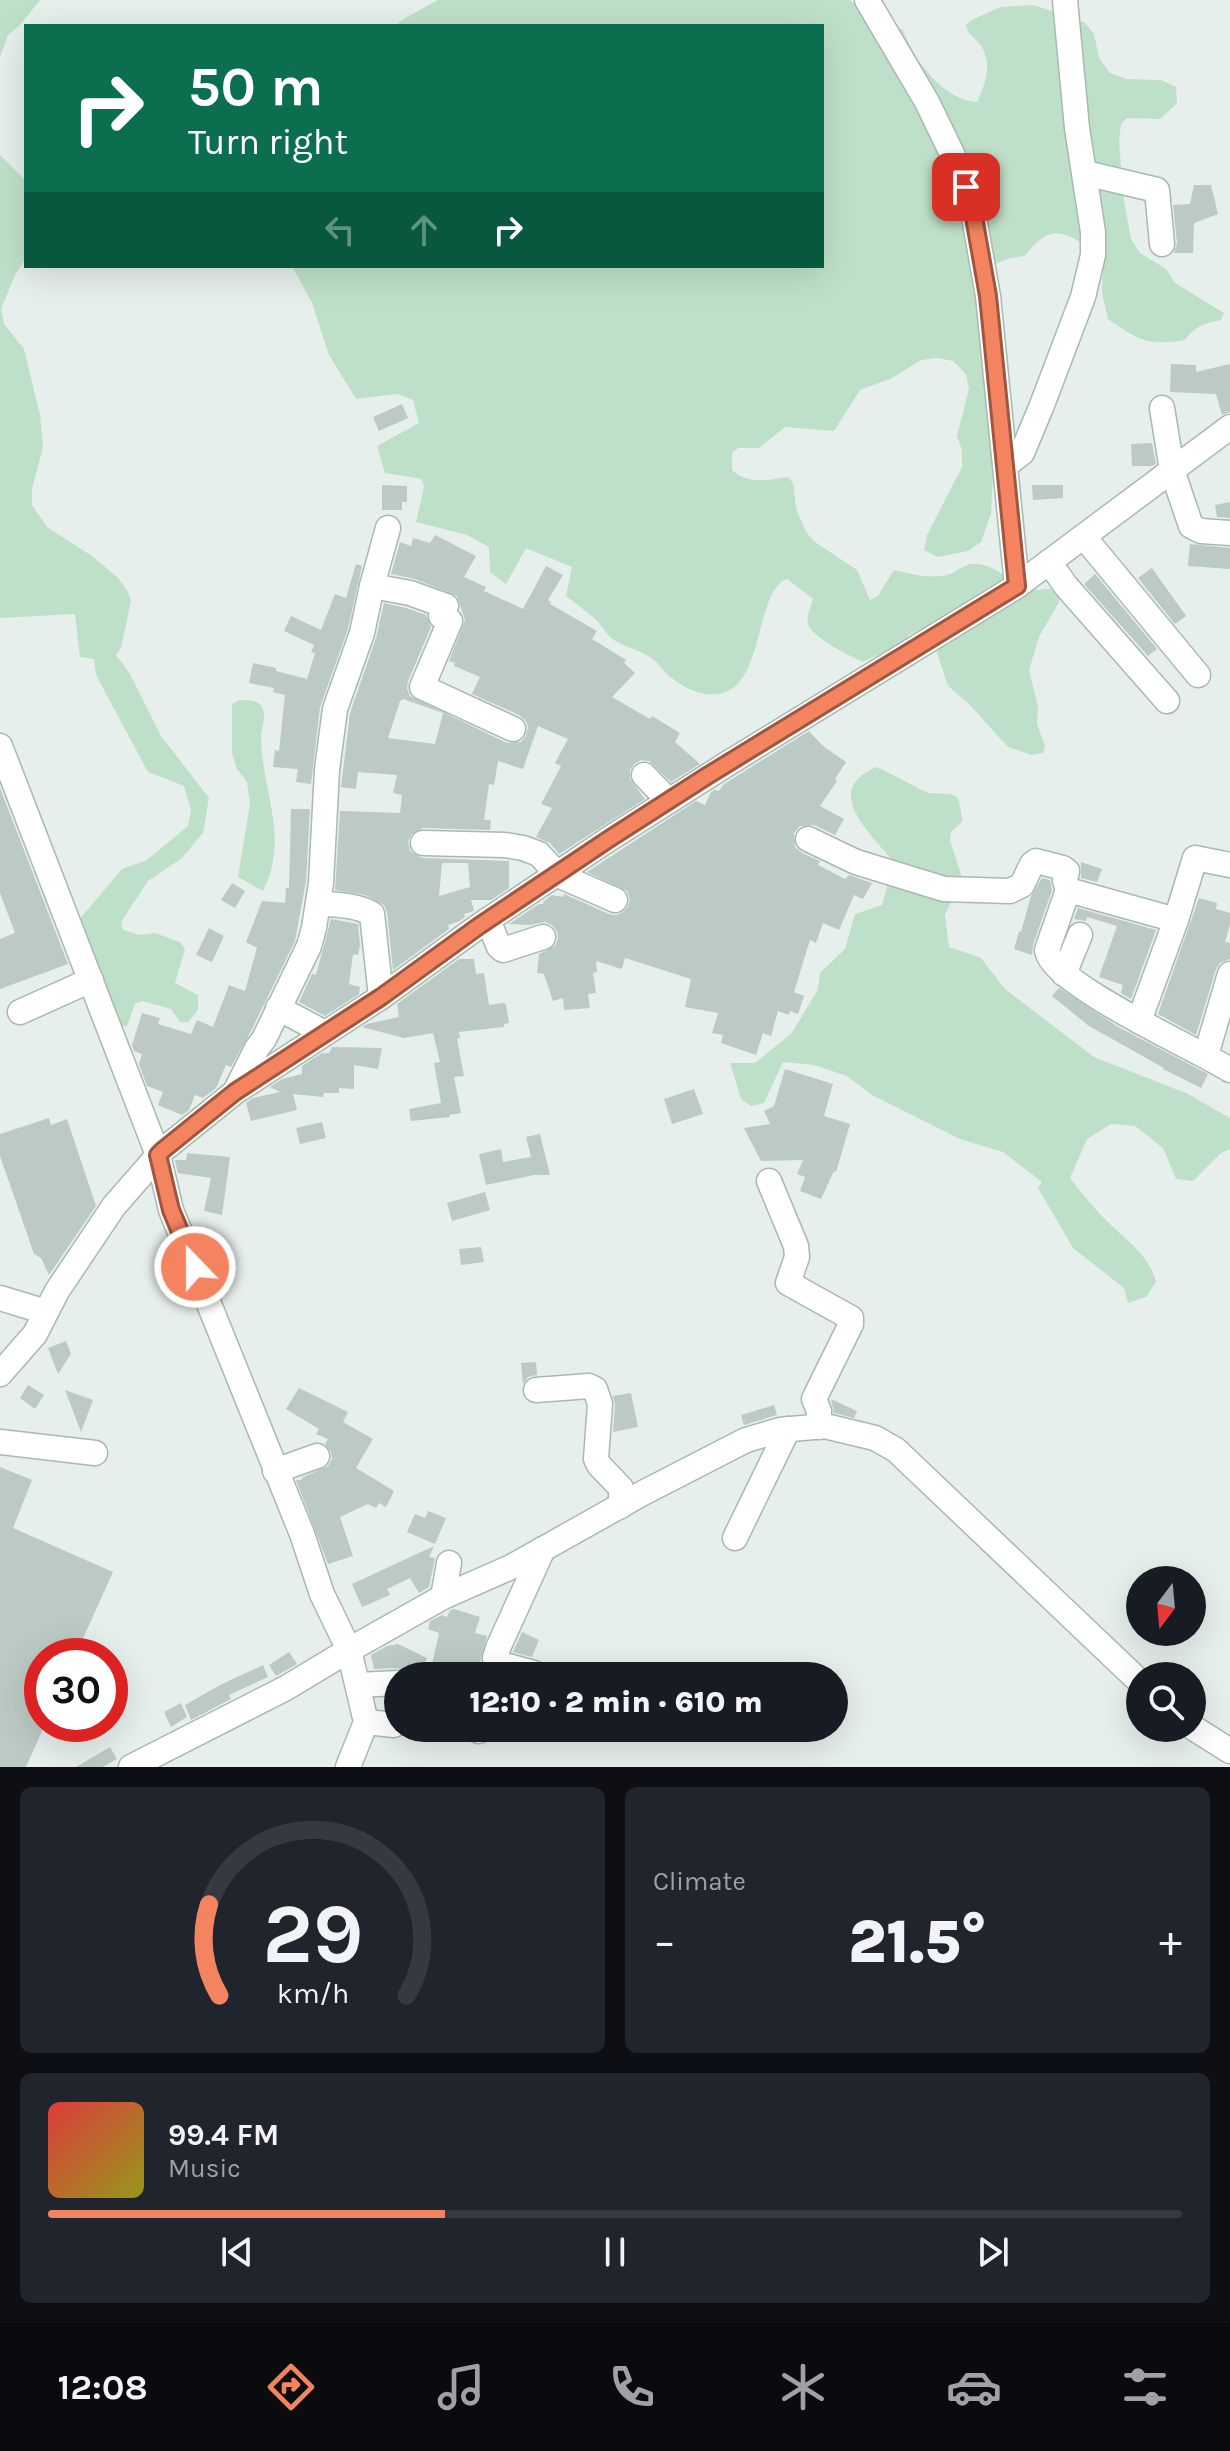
<!DOCTYPE html>
<meta charset="utf-8">
<style>
body{margin:0;font-family:Karla,sans-serif;background:#20242c;color:#f1f3f6;height:100vh;display:flex;flex-direction:column;font-size:30px;white-space:nowrap}
*{box-sizing:border-box;margin:0}
p{font-size:26px;color:#9ea1a6}
.icon{flex:none;width:44px;height:44px;fill:none;stroke:currentColor;stroke-width:2;stroke-linecap:round;stroke-linejoin:round}
.map{position:relative;height:1767px;overflow:hidden}
.side{display:flex;flex-direction:column;gap:20px;padding:20px;background:#0d0f14;flex:1}
.side>*{flex:none}
.hud{position:absolute;left:24px;top:24px;width:800px;height:244px;border-radius:0px;box-shadow:0 8px 32px #0002;background:#0b6e4f;color:#fff;overflow:hidden}
.needle{width:52px;rotate:196deg}
.tools{position:absolute;left:1126px;top:1566px;display:grid;gap:16px}
.tools a{display:grid;place-items:center;width:80px;height:80px;border-radius:50%;background:#171b24;box-shadow:0 8px 32px #0002;font-size:40px}
.speed{position:absolute;left:24px;top:1638px;display:flex;gap:16px;font-size:40px;font-weight:700;text-align:center}
.speed>*{display:grid;place-content:center;width:104px;height:104px;border-radius:50%;background:#171b24;box-shadow:0 8px 32px #0002;line-height:1}
.speed .limit{border:12px solid #d22;background:#fff;color:#111}
.pin{position:absolute;display:grid;place-items:center;width:68px;height:68px;color:#fff;margin:-34px;border-radius:16px;box-shadow:0 4px 12px #0006}
.me{position:absolute;width:88px;margin:-44px;rotate:338deg;stroke-linejoin:round;filter:drop-shadow(0 0 6px #0008)}
.turn{display:flex;align-items:center;gap:28px;height:168px;padding:0 32px;font-size:36px}
.turn .icon{width:104px;height:104px;stroke-width:2.5}
.turn b{display:block;font-size:56px;line-height:68px}
.lanes{display:flex;align-items:center;height:76px;padding:0 32px;background:#0003;justify-content:center;gap:40px;direction:ltr}
.lanes .off{opacity:.35}
.big{font-size:60px;font-weight:800;line-height:1.1}
.side .card{flex:1;display:flex;flex-direction:column;justify-content:center;gap:12px;min-width:0;padding:0 28px;border-radius:12px;background:#20242c}
.side .dial{align-items:center;gap:0}
.dial svg{height:208px;overflow:visible;fill:none;stroke:#363941;stroke-width:7;stroke-linecap:round;text-anchor:middle}
.dial text{fill:#f1f3f6;stroke:none}
.song{display:flex;align-items:center;gap:24px}
.cover{width:96px;height:96px;border-radius:12px;background:linear-gradient(135deg,hsl(0 70% 55%),hsl(60 70% 35%))}
.played{height:8px;border-radius:4px;background:linear-gradient(90deg,#f4845f 35%,#363941 35%)}
.keys{display:flex;justify-content:space-around;direction:ltr}
.heat{display:flex;justify-content:space-between;align-items:center;font-size:44px;direction:ltr}
.side .tiles{flex:1;display:grid;gap:20px;grid-template-columns:1fr 1fr}
.card:last-child{grid-column:span 2}
.trip{position:absolute;left:384px;top:1662px;width:464px;height:80px;border-radius:40px;background:#171b24;box-shadow:0 8px 32px #0002;font-weight:800;line-height:80px;text-align:center}
.dock{display:flex;height:128px;justify-content:space-around;align-items:center;background:#090b0e;color:#9ea1a6}
.dock .icon{width:56px;height:56px}
.dock .active{color:#f4845f}
.dock b{font-size:36px;color:#f1f3f6}
.map>svg:first-child{display:block}
.green{fill:#bfe0c8}
.building{fill:#bbcac4;fill-rule:evenodd}
.lines{fill:none;stroke-linecap:round;stroke-linejoin:round}
.minor-casing{stroke:#a8b8b2;stroke-width:27}
.minor{stroke:#fff;stroke-width:24}
.route-casing{stroke:#9f563e;stroke-width:20}
.route{stroke:#f4845f;stroke-width:14}
</style>
<div class="map">
<svg width="1230" height="1767" viewBox="0 0 1230 1767">
<rect width="100%" height="100%" fill="#e6efeb"/>
<g class="green">
<path d="M0,0h40l-20,25 -12,10 -8,22z"/>
<path d="M438,0h412l16,16 37,14c11,30 40,70 74,72 8,-17 16,-38 4,-56 -6,-9 -13,-10 -15,-21l6,-5 28,-13 34,-2 51,18 9,11 5,24 11,15 17,6 34,1 15,7 1,16 -17,16 -33,-1 -6,6 -2,18 5,59 7,38 9,14 26,16 9,14 49,30 -3,7c-15,3 -28,7 -36,20 -38,6 -47,0 -77,-21l-6,-25 1,-35c-32,-23 -49,-43 -78,-3l-15,2 -35,14 21,139 -5,103 -10,28 -13,9 -30,6 -14,-7 3,-15 35,-68v-17l-5,-14 12,-47 -3,-15 -13,-13 -15,-3 -17,2 -29,18 -32,12 -26,41 -49,-4 -26,21h-21l-6,5v17c16,15 36,10 56,7l5,6 3,25 10,24 9,10 42,28 13,30 8,-4 16,-26c19,4 37,10 56,4 7,-3 15,-10 23,-10 22,-2 41,22 57,25 12,3 18,-5 29,5v8l-20,35 -10,33 9,37 -1,17 8,22 -2,7 -11,2 -24,-8 -40,-44 -20,-17 -11,-33 4,-7 -16,-18 -15,6 -11,12 -37,16c-13,-7 -50,-24 -54,-38 -2,-7 3,-18 5,-25l-26,-20c-33,12 -22,110 -69,115 -19,3 -42,-10 -55,-24 -3,-3 -5,-7 -8,-9 -12,-11 -31,-13 -44,-23 -4,-4 -8,-10 -12,-15 -9,-10 -22,-18 -33,-27l6,-29 -46,-19 -20,36 -16,-12 -1,-25 -22,-12 -51,-13 8,-35 -2,-8 -37,-6 -8,-27 42,-23 -6,-23 -16,-6 -41,5 -27,-44 -17,-52 -20,-37h530v-240h-425l3,-5z"/>
<path d="M0,155l26,26v77l-11,17 -14,34 3,15 20,25 16,66 3,32 -11,42v16l15,22 45,29 26,22 10,14 3,9 -10,47 -5,7 14,19 31,62 48,62 -6,35 -21,25 -34,23 -27,41 2,8 16,5 16,-2 25,9 5,7 -10,34 23,12v15l-10,12h-8l-9,-13 -29,-8 -7,3 -8,22 -11,1 -38,-106 44,-52 25,-9 41,-34 3,-16 -7,-24 -36,-14 -52,-97 -2,-16 -14,-2 -5,-43 -75,4z"/>
<path d="M240,700c7,1 18,-1 22,7 5,8 -1,21 -1,31 1,54 29,99 2,153l-25,-14 12,-73 -3,-22 -10,-13 -5,-16v-49z"/>
<path d="M877,767l51,26 23,1 7,4 5,23 -12,11 -1,8 12,38 -17,37 4,32 32,11 24,31 89,68 94,37 42,24v31l-9,4 -28,28 -17,-2 -13,-31 -28,-22 -24,-2 -24,15 -17,39c12,15 24,31 38,44 18,18 42,34 48,60l-10,15 -18,6 -4,-15 -51,-40 -35,-60 4,-6 -39,-30 -43,-13 -88,-44 -25,-19 -33,-11 -31,-3 -19,41 -13,3 -10,-7 -11,-36h25l37,-30 26,-44 2,-16 25,-24 10,-35 27,-9 12,-43c-23,-28 -74,-72 -17,-95z"/>
</g>
<g class="building">
<path d="M1194,185h17l7,29 -24,9 -1,30h-19l3,-10 -4,-38 17,-1z"/>
<path d="M1171,364l25,1v7l34,-8v48l-8,3 -6,-21 -46,-2z"/>
<path d="M402,404l6,14 -29,13 -6,-14z"/>
<path d="M1152,443l4,21 -4,2h-20l-1,-22z"/>
<path d="M382,485l25,1v16h-5v8h-20z"/>
<path d="M1032,485h31v13l-30,2z"/>
<path d="M1230,502v16l-13,-1 -2,-12z"/>
<path d="M435,535l41,21 -12,21 22,10 -2,4 39,18 23,-43 17,9 -15,25 3,2 -1,2 47,27 -5,8 34,21 -2,3 11,10 -23,24 38,22 2,-3 28,17 -5,9 25,22 -29,18 -22,-21 -8,-1 -7,4 -4,6v9l15,20 -86,55 -9,-11 -14,-6 16,-29 -11,-4 20,-38 -6,-3 13,-24 -30,-13 -15,43 -25,-8 -4,24 -5,-1 -5,36h7l-1,10 -67,-2 -12,7 -3,7 2,9 12,7 87,3v27l-18,12h-20l3,11 -10,3 1,3 -5,4 -12,4 1,4 -56,41 -6,-58 -3,-7 -19,-10 -30,-5 5,-79 60,2 2,-18 -9,-2 4,-18 -39,-3 -2,17 -15,-2 9,-74 26,-75 8,-35 22,5 20,7 5,12 -23,54 -1,8 3,7 97,47 14,-1 5,-6 2,-8 -2,-7 -7,-6 -47,-21 8,-17 -26,-11 1,-3 -6,-2 16,-41 -8,-24 -42,-17 -24,-5 9,-32 11,4 2,-8 17,5zM403,699l40,14 -8,31 -47,-6 12,-37zM442,863h26l2,24 -31,9z"/>
<path d="M1190,544l40,4v21l-42,-3z"/>
<path d="M356,564l6,2 -14,63 -28,78 -9,77 -15,-2 2,-13 -25,-2 2,-17 4,1 6,-56 -12,-3 1,-4 -25,-5 4,-20 23,5v3l31,8 8,-26 -4,-1 3,-7 -30,-14 7,-15 30,14 14,-36 11,4z"/>
<path d="M1152,568l34,48 -11,8 -37,-46z"/>
<path d="M1095,574l62,75 -9,7 -64,-72z"/>
<path d="M809,731l14,15 23,16 -11,17 2,2 -17,25 24,13 -9,16 -21,-10 -14,1 -6,7 1,14 7,6 18,8 -2,4 27,14 4,-4 23,8 -9,16 -9,-4 -15,35 -16,-7 -7,20 -6,-3 -16,52 10,4 -6,18 -8,-3 -1,4 -11,-4 -7,25 -8,-3 -7,22 -35,-12 2,-8 -11,-2 6,-20 -33,-6 6,-28 -66,-21 -3,11 -26,-8 1,11 -4,1 3,20 -8,1 2,14 -26,2 -1,-12 -10,3 -9,-27 -7,-1 2,-19 16,-8 3,-7 -1,-7 -5,-7 -7,-3 -15,3 -21,-1 30,-20h4l1,-3 8,-6 11,2 1,-3 45,20 7,1 7,-3 5,-5 2,-8 -3,-8 -40,-19 109,-71 9,4 6,-13 4,-2 4,1 5,-7z"/>
<path d="M0,788l68,176 -68,25v-50l15,-6 -15,-40z"/>
<path d="M291,809h19l-4,72 -11,60 -44,90 -20,36 -5,-2 -10,23 -13,10 -8,-3 -6,15 -7,5 -24,-10 5,-13 -16,-6 -8,-22 3,-10 -8,-3 -2,-6 10,-32 18,5 -2,6 33,10 6,-14 16,7 16,-42 16,6 12,-43 -11,-6 16,-41 23,2 1,-15h3z"/>
<path d="M1081,862l21,7 -5,13 -16,-4z"/>
<path d="M1042,878l8,2 2,10 -19,55 -1,10 -18,-6 5,-18 2,1 10,-36z"/>
<path d="M232,883l13,8 -10,17 -14,-8z"/>
<path d="M1199,898l18,5 -1,6 14,4v11l-5,18 5,1v16l-10,4 -4,6 -20,66 -38,-21z"/>
<path d="M1078,908l78,22 -25,69 -10,-6 2,-8 -24,-8 18,-51 -30,-9 -1,4 -12,-2z"/>
<path d="M331,919l27,5 2,21 -2,10 -5,-1 -4,30 11,3 -1,7 -34,22 -26,-14 13,-28 4,1z"/>
<path d="M209,928l15,8 -12,26 -16,-7z"/>
<path d="M459,959h15l2,15 8,-1 5,32 15,-2 2,2 3,18 -5,1v3l-45,5 1,6 -3,1 7,37 -10,1 7,36 -12,2 1,2 -39,4 -2,-12 32,-6 -7,-40 6,-1 -7,-29 -29,5 -42,-11 5,-3 32,-7 -2,-13z"/>
<path d="M1059,988l61,40 88,46 -7,14 -38,-19 1,-1 -75,-42 -37,-30z"/>
<path d="M332,1047l50,1 -4,21 -24,-4v24l-15,-1v5h-15l-1,4 -30,-3 4,16 -46,11 -5,-18 7,-5 27,-6 -10,-5 12,-8 20,-5v-8l20,-13h7z"/>
<path d="M785,1069l48,15 -9,32 26,8 -14,48 -2,-1 -13,28 -21,-8 5,-14 -8,-3 6,-14 -42,1 -17,-33 26,-4 -6,-13 10,-5z"/>
<path d="M694,1089l9,25 -31,10 -8,-25z"/>
<path d="M49,1118l2,7 16,-6 29,87 -47,69 -8,-17 -7,-4 -34,-98v-22z"/>
<path d="M322,1122l4,16 -26,6 -4,-16z"/>
<path d="M540,1134l10,41h-16l-48,10 -7,-31 22,-5 2,13 28,-5 -5,-20z"/>
<path d="M187,1153l43,4 -8,58 -18,-4 7,-33 -33,-5 -3,-13h11z"/>
<path d="M485,1192l5,18 -38,11 -5,-18z"/>
<path d="M481,1247l3,15 -23,3 -2,-16z"/>
<path d="M66,1341l5,13 -13,20 -10,-26z"/>
<path d="M536,1362l1,13 -9,2 -5,7 -2,-21z"/>
<path d="M28,1385l16,10 -9,14 -15,-11z"/>
<path d="M299,1388l49,24 -5,10 30,17 -17,29 38,23 -8,16 -7,-4 -3,5 -8,-4 -28,13 13,39 -25,8 -32,-84h5l2,-3 25,-11 4,-7 -1,-7 -6,-8 3,-5 -12,-5 3,-5 -33,-20z"/>
<path d="M65,1390l28,10 -12,32z"/>
<path d="M631,1393l7,34 -25,5 2,-27 -2,-9z"/>
<path d="M831,1399l26,12 -3,7 -20,-5z"/>
<path d="M774,1405l3,10 -33,10 -3,-10z"/>
<path d="M0,1467l32,13 -19,48 100,44 -38,84h-33v75l-16,36h-26z"/>
<path d="M428,1511l18,7 -11,26 -28,-12 8,-18 10,4z"/>
<path d="M434,1546l-5,11 6,1 -6,29 -10,6 -9,-15 -23,11 3,6 -28,12 -10,-23z"/>
<path d="M454,1609l26,8 -5,16 12,3 -7,25 10,15h-45l-14,-7 8,-36 -11,-4 2,-8 12,-6 5,2 3,-7z"/>
<path d="M522,1632l17,8 -7,17 -19,-5z"/>
<path d="M398,1644l29,14 -5,12 -13,3 -11,-5 -24,1 -3,-14 16,-9z"/>
<path d="M289,1652l8,12 -21,12 -7,-11z"/>
<path d="M263,1665l5,12 -39,18 2,4 -40,21 -6,-15 37,-21z"/>
<path d="M181,1703l6,14 -16,10 -7,-15z"/>
<path d="M110,1747l7,12 -14,8h-27z"/>
</g>
<g class="lines">
<g class="minor-casing">
<g id="minor">
<path d="M867,0l60,102 32,66 13,38 16,90 29,290"/>
<path d="M1085,173l72,17 5,54"/>
<path d="M1162,408l10,62 19,56 10,5 29,2"/>
<path d="M1006,465l16,-12 20,-48 41,-108 10,-42v-23l-16,-104 -12,-128"/>
<path d="M1084,537l114,138"/>
<path d="M1049,562l17,24 101,115"/>
<path d="M372,586l38,7 36,13 -5,10 9,5 -28,66 91,42"/>
<path d="M0,746l158,409 13,55 131,324 20,60 27,56 17,72 -18,45"/>
<path d="M644,775l25,26"/>
<path d="M808,839l48,23 88,27 66,2 12,-6 10,-21 4,-3 27,7 4,3 -2,10 3,9"/>
<path d="M423,843l82,2 18,3 16,6 19,21 57,25"/>
<path d="M1230,865l-35,-7 -19,62 -108,-30 -21,60c4,34 150,99 183,120"/>
<path d="M318,904c17,0 40,1 54,10l9,83"/>
<path d="M488,920l11,27 4,3 40,-13"/>
<path d="M1064,974l16,-39"/>
<path d="M278,1008l47,25"/>
<path d="M20,1012l71,-32"/>
<path d="M1139,1021l37,-101"/>
<path d="M1206,1055l24,-81"/>
<path d="M236,1090l21,-42 7,-9 45,-93 5,-18 7,-45 6,-113 8,-61 27,-76 10,-47 16,-58"/>
<path d="M769,1181l27,65 1,11 -9,26 63,35v6l-37,75 5,12v16"/>
<path d="M0,1298l46,14"/>
<path d="M0,1374l35,-40 22,-43 57,-85 49,-56 72,-58 146,-95 98,-71 130,-87 118,-75 290,-178 213,-159"/>
<path d="M536,1390l53,-4 6,3 5,15 -4,55 3,6 22,23v18"/>
<path d="M0,1442l95,11"/>
<path d="M275,1471l42,-15"/>
<path d="M735,1538l53,-109"/>
<path d="M443,1597l6,-34"/>
<path d="M534,1676v-3l-33,-9 -6,-6 3,-10 45,-99"/>
<path d="M358,1685l40,-2"/>
<path d="M366,1722l28,3 4,-12"/>
<path d="M1192,1727l38,24"/>
<path d="M472,1728l7,3 5,-3"/>
<path d="M131,1767l155,-79 63,-38 94,-53 68,-30 132,-74 103,-53 34,-10 45,-4 50,12 21,12 244,232"/>
</g>
</g>
<use href="#minor" class="minor"/>
</g>
<g class="lines">
<g class="route-casing">
<path id="route" d="M195,1267l-24,-57 -13,-55 5,-5 72,-58 146,-95 98,-71 130,-87 98,-63 310,-190 -29,-290 -16,-90 -6,-19"/>
</g>
<use href="#route" class="route"/>
</g>
</svg>
<div class="tools">
<a><svg class="needle" viewBox="-14 -14 28 28"><path d="M0-13l5 13h-10z" fill="#e53935"/><path d="M0 13l5-13h-10z" fill="#9ea1a6"/></svg></a>
<a><svg class="icon" aria-label="search" viewBox="0 0 24 24"><circle cx="10" cy="10" r="6"/><path d="M15 15l6 6"/></svg></a>
</div>
<div class="speed"><div class="limit">30</div></div>
<div class="pin" style="left:966px;top:187px;background:#d93025"><svg class="icon" aria-label="arrive" viewBox="0 0 24 24"><path d="M6 21V4h12l-3 4 3 4H6"/></svg></div>
<svg class="me" style="left:195px;top:1267px" viewBox="-20 -20 40 40"><circle r="17" fill="#f4845f" stroke="#fff" stroke-width="3"/><path d="M0-11L8 9 0 5-8 9z" fill="#fff"/></svg>
<div class="trip">12:10 · 2 min · 610 m</div>
<div class="hud">
<div class="turn"><svg class="icon" aria-label="right" viewBox="0 0 24 24"><path d="M7 20v-9h11M14 6l5 5-5 5"/></svg><div><b>50 m</b>Turn right</div></div>
<div class="lanes"><svg class="icon off" aria-label="left" viewBox="0 0 24 24"><path d="M17 20v-9H6M10 6l-5 5 5 5"/></svg><svg class="icon off" aria-label="ahead" viewBox="0 0 24 24"><path d="M12 20V5M6 11l6-6 6 6"/></svg><svg class="icon" aria-label="right" viewBox="0 0 24 24"><path d="M7 20v-9h11M14 6l5 5-5 5"/></svg></div>
</div>
</div>
<section class="side">
<div class="tiles">
<div class="card dial"><svg viewBox="0 0 100 80">
<path d="M14 69A42 42 0 1 1 86 69"/>
<path d="M14 69A42 42 0 0 1 10 34" stroke="#f4845f"/>
<text x="50" y="56" font-size="32" font-weight="700">29</text>
<text x="50" y="72" font-size="11">km/h</text>
</svg></div>
<div class="card"><p>Climate</p>
<div class="heat"><a>−</a><b class="big">21.5°</b><a>+</a></div>
</div>
<div class="card">
<div class="song"><i class="cover"></i><div><b>99.4 FM</b><p>Music</p></div></div>
<div class="played"></div>
<div class="keys"><svg class="icon" aria-label="previous" viewBox="0 0 24 24"><path d="M18 5L8 12l10 7zM5 5v14"/></svg><svg class="icon" aria-label="pause" viewBox="0 0 24 24"><path d="M8 5v14M16 5v14"/></svg><svg class="icon" aria-label="next" viewBox="0 0 24 24"><path d="M6 5l10 7-10 7zM19 5v14"/></svg></div>
</div>
</div>
</section>
<nav class="dock">
<b>12:08</b>
<svg class="icon active" aria-label="directions" viewBox="0 0 24 24"><path d="M12 3l9 9-9 9-9-9zM9 14v-3h6M13 9l2 2-2 2"/></svg>
<svg class="icon" aria-label="music" viewBox="0 0 24 24"><path d="M9 18V5l10-2v13"/><circle cx="6" cy="18" r="3"/><circle cx="16" cy="16" r="3"/></svg>
<svg class="icon" aria-label="phone" viewBox="0 0 24 24"><path d="M5 4h4l2 5-3 2q2 4 5 5l2-3 5 2v4C11 20 4 13 5 4z"/></svg>
<svg class="icon" aria-label="climate" viewBox="0 0 24 24"><path d="M12 3v18M4 7l16 10M4 17L20 7"/></svg>
<svg class="icon" aria-label="car" viewBox="0 0 24 24"><path d="M5 17H2v-5l4-1 3-4h7l3 4 3 1v5h-3M9 17h6M6 11h13"/><circle cx="7" cy="17" r="2"/><circle cx="17" cy="17" r="2"/></svg>
<svg class="icon" aria-label="filters" viewBox="0 0 24 24"><path d="M4 7h16M4 17h16"/><circle cx="9" cy="7" r="2"/><circle cx="15" cy="17" r="2"/></svg>
</nav>
